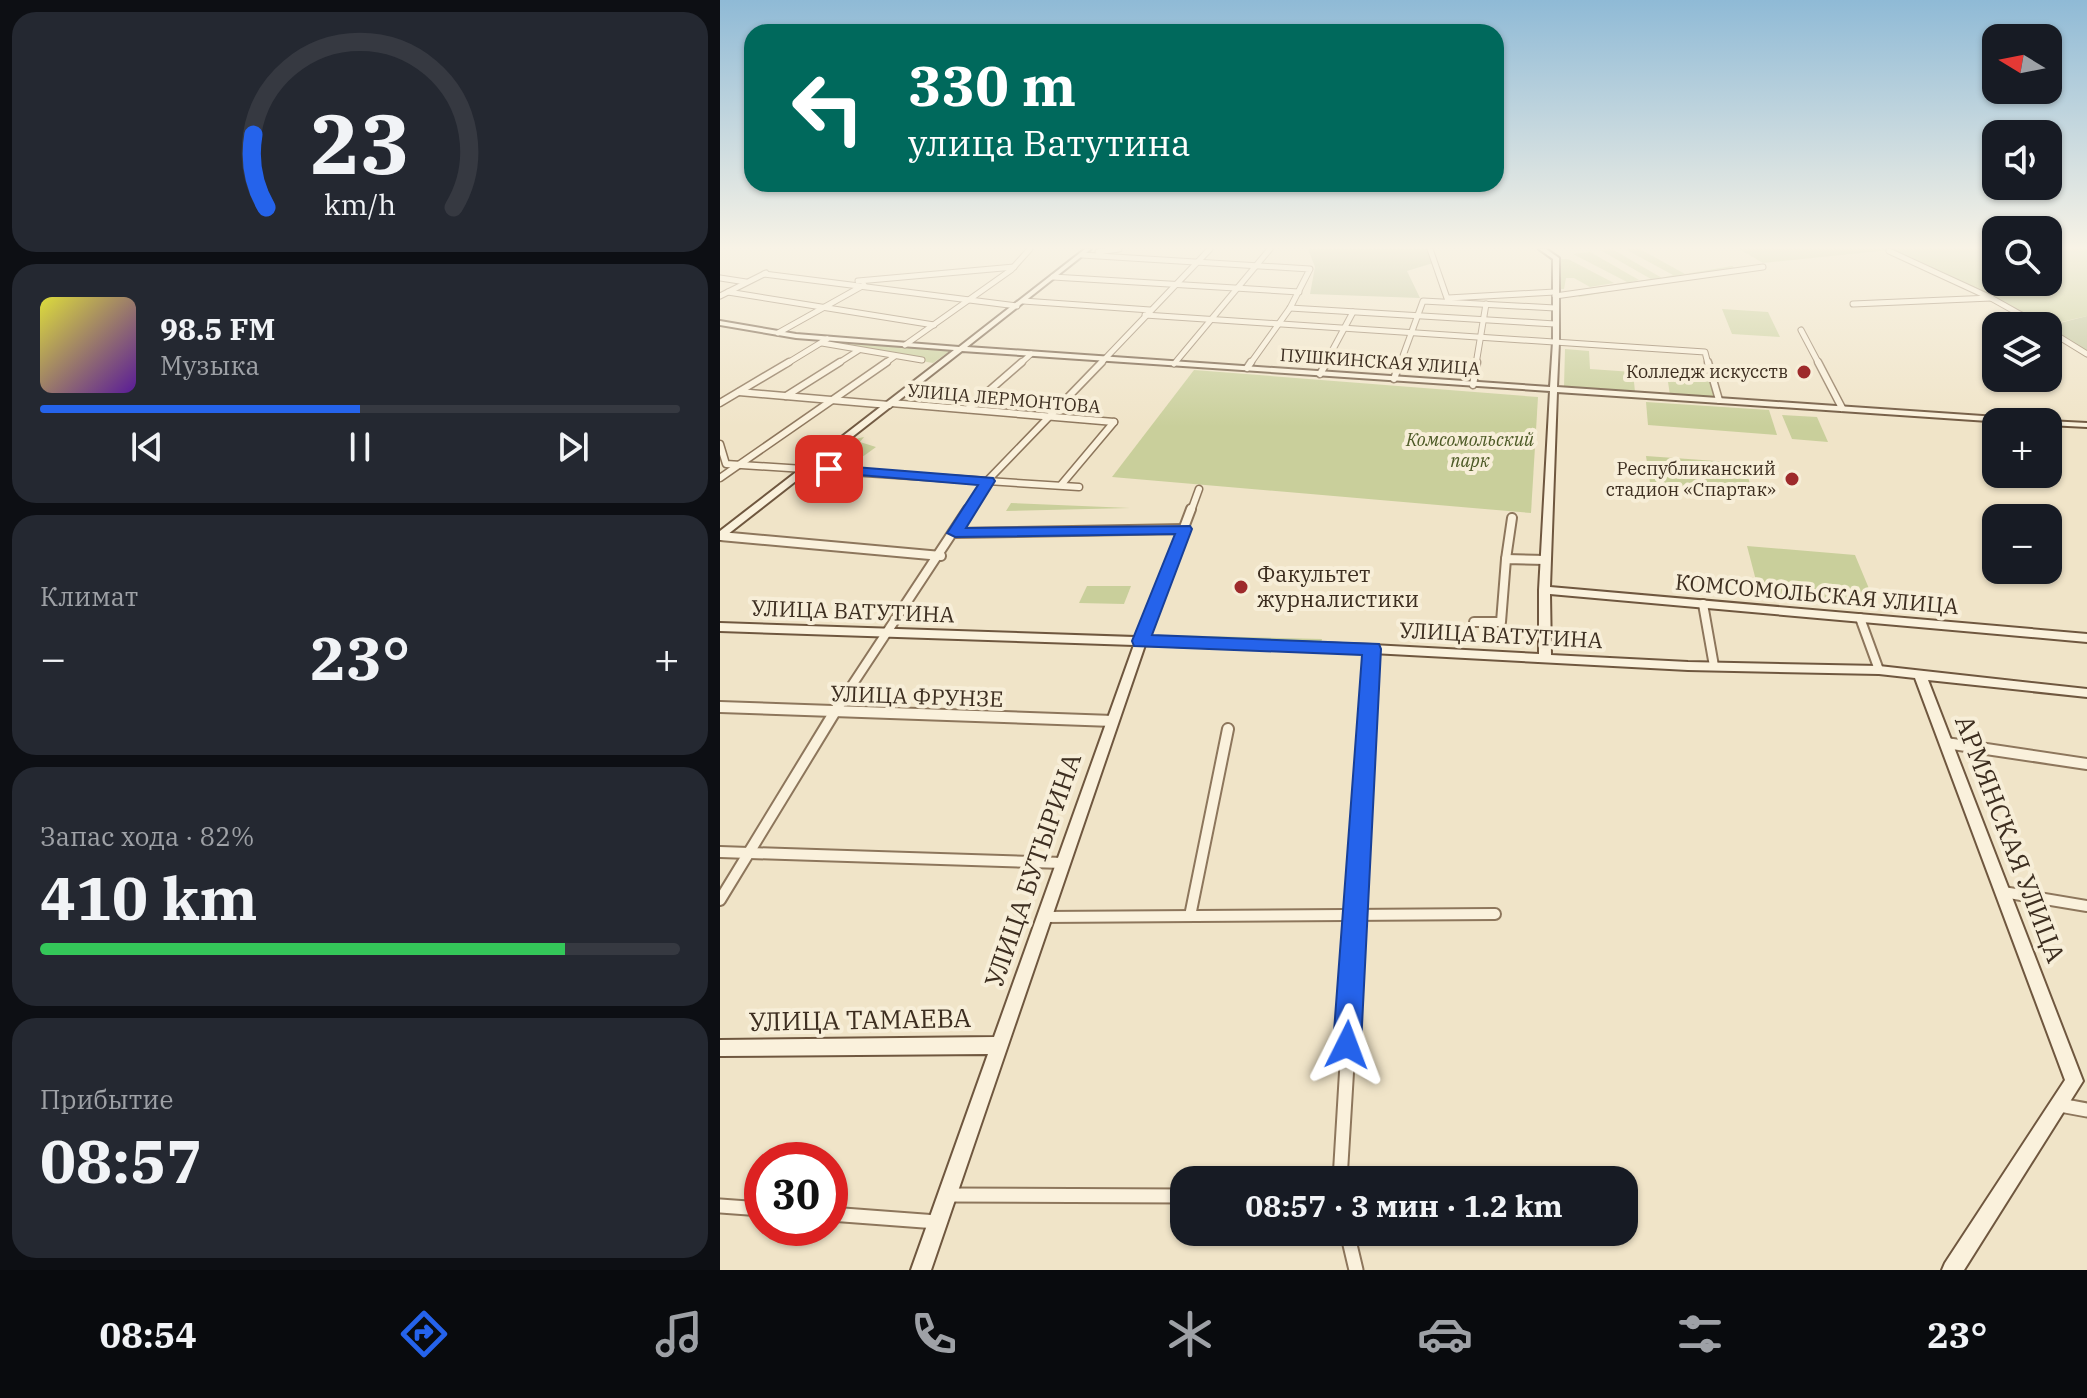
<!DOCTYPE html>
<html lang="ru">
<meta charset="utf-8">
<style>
body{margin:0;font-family:"IBM Plex Serif",serif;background:#242831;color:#f1f3f6;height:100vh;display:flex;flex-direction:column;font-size:30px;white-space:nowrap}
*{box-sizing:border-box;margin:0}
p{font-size:26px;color:#9ea1a6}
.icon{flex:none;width:44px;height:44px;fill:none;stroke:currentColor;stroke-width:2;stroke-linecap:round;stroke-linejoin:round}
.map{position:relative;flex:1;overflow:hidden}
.panel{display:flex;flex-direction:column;gap:12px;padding:12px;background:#0d0f14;width:720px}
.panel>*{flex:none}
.top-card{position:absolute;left:24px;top:24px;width:760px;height:168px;border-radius:24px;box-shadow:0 2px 6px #0004;background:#00695c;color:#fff;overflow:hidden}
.needle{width:52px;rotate:280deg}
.tools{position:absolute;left:1262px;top:24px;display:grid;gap:16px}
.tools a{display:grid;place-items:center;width:80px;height:80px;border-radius:16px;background:#171b24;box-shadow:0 2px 6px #0004;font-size:40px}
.speed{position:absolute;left:24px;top:1142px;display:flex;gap:16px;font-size:40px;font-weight:700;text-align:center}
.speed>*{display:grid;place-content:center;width:104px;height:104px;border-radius:50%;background:#171b24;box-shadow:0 2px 6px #0004;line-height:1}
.speed .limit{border:12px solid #d22;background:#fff;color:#111}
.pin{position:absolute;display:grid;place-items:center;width:68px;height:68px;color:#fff;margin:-34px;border-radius:16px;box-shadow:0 4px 12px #0006}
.me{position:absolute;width:88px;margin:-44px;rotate:3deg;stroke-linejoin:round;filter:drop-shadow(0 0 6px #0008)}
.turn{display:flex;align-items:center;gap:28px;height:168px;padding:0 32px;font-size:36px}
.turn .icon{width:104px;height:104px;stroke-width:2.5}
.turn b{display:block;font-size:56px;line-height:68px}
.big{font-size:60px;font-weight:700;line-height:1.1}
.panel .widget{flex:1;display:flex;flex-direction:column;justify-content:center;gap:12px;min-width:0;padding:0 28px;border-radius:24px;background:#242831}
.panel .dial{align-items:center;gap:0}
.dial svg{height:208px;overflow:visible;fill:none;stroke:#363941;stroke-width:7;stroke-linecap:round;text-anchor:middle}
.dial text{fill:#f1f3f6;stroke:none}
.song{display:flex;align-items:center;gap:24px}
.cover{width:96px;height:96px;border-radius:12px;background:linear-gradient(135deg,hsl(60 70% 55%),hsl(270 70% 35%))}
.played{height:8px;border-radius:4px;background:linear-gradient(90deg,#2563eb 50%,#363941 50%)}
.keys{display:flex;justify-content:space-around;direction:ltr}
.heat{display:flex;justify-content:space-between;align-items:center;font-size:44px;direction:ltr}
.charge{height:12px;border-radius:6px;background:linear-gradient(90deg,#34c759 82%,#363941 0)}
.trip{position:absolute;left:450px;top:1166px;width:468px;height:80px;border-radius:24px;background:#171b24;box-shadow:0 2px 6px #0004;font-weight:700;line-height:80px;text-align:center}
.menu{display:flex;height:128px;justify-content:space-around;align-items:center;background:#090b0e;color:#9ea1a6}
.menu .icon{width:56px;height:56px}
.menu .selected{color:#2563eb}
.menu b{font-size:36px;color:#f1f3f6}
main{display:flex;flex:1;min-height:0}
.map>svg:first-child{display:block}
.green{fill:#c9cf9b}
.cemetery{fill:#bfc49a}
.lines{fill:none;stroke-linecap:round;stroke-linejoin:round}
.street-far4-casing{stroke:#8d765c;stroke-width:7}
.street-far3-casing{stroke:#8d765c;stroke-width:9}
.street-far2-casing{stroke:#8d765c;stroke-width:12}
.street-far1-casing{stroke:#8d765c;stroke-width:14}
.street-casing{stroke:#8d765c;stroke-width:17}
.secondary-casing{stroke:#6f573f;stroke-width:4}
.street-far4{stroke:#faf1dc;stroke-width:5}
.street-far3{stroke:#faf1dc;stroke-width:6}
.street-far2{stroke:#faf1dc;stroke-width:8}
.street-far1{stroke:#faf1dc;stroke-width:10}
.street{stroke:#faf1dc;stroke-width:13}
.secondary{fill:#faf1dc;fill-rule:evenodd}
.route{fill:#2563eb;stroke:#184099;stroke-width:2}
.poi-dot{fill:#9e2a2b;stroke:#f7eed8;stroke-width:3}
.labels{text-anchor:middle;stroke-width:8;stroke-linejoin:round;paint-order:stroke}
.far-street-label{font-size:18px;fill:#3d2e20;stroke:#f7eed8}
.far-poi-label{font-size:18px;fill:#3d2e20;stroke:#f7eed8;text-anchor:end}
.far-park-label{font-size:18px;font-style:italic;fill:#4d5a26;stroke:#f7eed8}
.poi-label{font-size:22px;fill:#3d2e20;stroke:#f7eed8;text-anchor:start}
.street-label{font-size:22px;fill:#3d2e20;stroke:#f7eed8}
.near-street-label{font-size:26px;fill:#3d2e20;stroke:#f7eed8}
</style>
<main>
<section class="panel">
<div class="widget dial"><svg viewBox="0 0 100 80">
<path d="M14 69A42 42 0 1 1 86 69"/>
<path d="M14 69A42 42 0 0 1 9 41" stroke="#2563eb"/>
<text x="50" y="56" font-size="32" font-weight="700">23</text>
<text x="50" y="72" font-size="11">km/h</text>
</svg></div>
<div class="widget">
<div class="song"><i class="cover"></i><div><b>98.5 FM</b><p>Музыка</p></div></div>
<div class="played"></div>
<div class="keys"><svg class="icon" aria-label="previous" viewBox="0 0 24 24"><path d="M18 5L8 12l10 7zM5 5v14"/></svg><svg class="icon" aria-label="pause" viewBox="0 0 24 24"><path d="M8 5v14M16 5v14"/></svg><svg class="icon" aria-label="next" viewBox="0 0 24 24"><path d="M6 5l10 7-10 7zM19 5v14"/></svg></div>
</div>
<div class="widget"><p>Климат</p>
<div class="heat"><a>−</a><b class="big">23°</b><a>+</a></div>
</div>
<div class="widget"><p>Запас хода · 82%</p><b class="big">410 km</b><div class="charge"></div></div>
<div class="widget"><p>Прибытие</p><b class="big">08:57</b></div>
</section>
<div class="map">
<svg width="1367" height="1270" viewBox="0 0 1367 1270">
<rect width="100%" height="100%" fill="#f0e4c8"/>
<g class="green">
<path d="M892,249l50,29 11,-3 -48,-26h15l45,25 47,-8 4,3 -157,28 -4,-6 52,-9 -54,-28 17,-2 49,28 -11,3 23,-4 -51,-29z"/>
<path d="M1019,249h257v33h52v-33h39v67l-43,10 -50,-29 -104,-47 -127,13z"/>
<path d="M841,259h7l46,24 -24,4 -16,-9h-8l-2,11h-5z"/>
<path d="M1002,309l46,3 12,25 -48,-3z"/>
<path d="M114,342l116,9 -17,12 -104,-19z"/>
<path d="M845,349l24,2 1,18 43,3 2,20 -71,-5z"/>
<path d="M474,370l344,27 -7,116 -419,-36z"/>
<path d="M951,373l39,3 6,22 -46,-3 -2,-13h5z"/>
<path d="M926,402l123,8 8,25 -129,-10z"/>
<path d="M1062,415l35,2 11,25 -36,-3z"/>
<path d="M144,437l-4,5 16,5c-20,15 -31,22 -56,19l35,-27z"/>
<path d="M926,456l98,7 10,35 -103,-9z"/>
<path d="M291,503l119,5 -124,3z"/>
<path d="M1027,546l108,9 20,48 -116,-11z"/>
<path d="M367,586h44l-7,18 -45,-1z"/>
<path d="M447,635h3l152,4 -1,5 -157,-5z"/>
</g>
<g class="cemetery">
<path d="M588,249h119l6,14 -26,8 13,27 -110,-4 5,-27z"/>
<path d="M1367,316v35l-39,-23v-2z"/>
</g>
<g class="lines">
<g class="street-far4-casing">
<g id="street-far4">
<path d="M710,249l18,52"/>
<path d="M1169,251l102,47 50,28"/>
<path d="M378,252l21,-3"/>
<path d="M362,255l228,14 -20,39 -40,56"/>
<path d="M44,274l253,32"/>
<path d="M333,277l246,15"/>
<path d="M0,278l26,4"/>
<path d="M138,281l156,-14"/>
<path d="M8,292l206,33"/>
<path d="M0,296l46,-23"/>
<path d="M835,296l208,-29"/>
<path d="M728,298l107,-6"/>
<path d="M303,301l127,9"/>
<path d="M1133,304l138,-6"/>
<path d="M570,308l265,16"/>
<path d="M425,315l560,37 3,12"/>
<path d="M1081,330l18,34"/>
<path d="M1328,330l39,24"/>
<path d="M58,333l86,-48"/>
<path d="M102,343l100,17"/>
<path d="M185,345l106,-75 19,-21"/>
<path d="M66,364l41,-25"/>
<path d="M117,364l22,-14"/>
<path d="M164,364l11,-8"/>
<path d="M300,364l11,-10"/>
<path d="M380,364l110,-115"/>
<path d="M454,364l96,-115"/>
<path d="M605,364l28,-52"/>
<path d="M680,364l23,-63 132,7"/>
<path d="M756,364l10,-60"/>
</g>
</g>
<g class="street-far3-casing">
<g id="street-far3">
<path d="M988,362l11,38"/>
<path d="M1098,362l24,46"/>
<path d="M527,368l4,-6"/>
<path d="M600,374l7,-12"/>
<path d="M674,379l6,-17"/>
<path d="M753,385l4,-23"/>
<path d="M19,392l150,13"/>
<path d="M66,396l54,-34"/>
<path d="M0,403l69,-41"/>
<path d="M171,403l223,19"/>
<path d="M248,409l54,-47"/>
<path d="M0,444l6,20 353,23"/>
<path d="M0,478l167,-116"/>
<path d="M341,485l53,-63"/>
<path d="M247,511l20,-30 115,-119"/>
<path d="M471,511l8,-22"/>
</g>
</g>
<g class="street-far2-casing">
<g id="street-far2">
<path d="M235,533l230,-4"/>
<path d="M0,536l221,20"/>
<path d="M786,559l6,-41"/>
<path d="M983,604l11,62"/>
<path d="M1140,618l19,52"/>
<path d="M754,622h27l5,-63 39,1"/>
<path d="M421,641l50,-132"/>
<path d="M121,702l127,-193"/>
<path d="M649,702l3,-53"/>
</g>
</g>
<g class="street-far1-casing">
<g id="street-far1">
<path d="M0,707l393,14"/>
<path d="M1226,743l141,21"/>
<path d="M0,852l343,11"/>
<path d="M1283,892l84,14"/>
<path d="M0,900l122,-200"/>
<path d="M470,916l38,-187"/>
<path d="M324,917l451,-3"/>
<path d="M634,950l15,-250"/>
</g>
</g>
<g class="street-casing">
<g id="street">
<path d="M1340,1105l27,5"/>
<path d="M620,1180l14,-232"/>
<path d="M229,1195l235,1"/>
<path d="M0,1206l42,3"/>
<path d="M110,1214l107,8"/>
<path d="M627,1232l9,38"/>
</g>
</g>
<g class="secondary-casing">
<g id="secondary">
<path d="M365,249h6l-124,98 583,40 3,-45v-83l-14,-10h7l13,9v84l-2,45 484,33 1,2h-39l-446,-30 -7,195 537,47v8l-537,-48 1,61 137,7 191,4 208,23v8l-159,-17 155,401 -119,189h-22l3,-7 120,-183 -150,-402 -36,-4 -191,-4 -316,-17 -227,-8 -214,625h-20l77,-216 -268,2v-16l274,-3 140,-392 -414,-14v-8l652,22 167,9v-64l11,-199 -588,-40 -239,187 -3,1v-8l234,-181 -158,-12 -76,-13v-4l76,13 163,13z"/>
<path d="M1328,421l39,2v4l-39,-2v-3h-3z"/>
</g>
</g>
<use href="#street-far4" class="street-far4"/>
<use href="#street-far3" class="street-far3"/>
<use href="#street-far2" class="street-far2"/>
<use href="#street-far1" class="street-far1"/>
<use href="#street" class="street"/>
<use href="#secondary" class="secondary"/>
</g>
<linearGradient id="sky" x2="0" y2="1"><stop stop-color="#8fbad6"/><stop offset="0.58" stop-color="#f8f3e6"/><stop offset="1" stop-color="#f8f3e6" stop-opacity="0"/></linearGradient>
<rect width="1367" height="427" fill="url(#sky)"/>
<path class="route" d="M109,465l164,13 2,3 -29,47 224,-2 2,3 -40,106 227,9 2,5 -20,396 -4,10 -10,4 -10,-4 -4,-10 29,-390 -228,-9 -2,-5 43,-107 -220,3 -8,-4 31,-48 -154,-13 -2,-3z"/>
<g class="poi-dot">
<circle cx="1084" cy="372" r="8"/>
<circle cx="1072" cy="479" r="8"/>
<circle cx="521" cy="587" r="8"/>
</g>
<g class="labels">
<g class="far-street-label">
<text transform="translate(660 362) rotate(4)" y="6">ПУШКИНСКАЯ УЛИЦА</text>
<text transform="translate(284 399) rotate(5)" y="6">УЛИЦА ЛЕРМОНТОВА</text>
</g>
<g class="far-poi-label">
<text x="1068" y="378">Колледж искусств</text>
<text x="1056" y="475">Республиканский<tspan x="1056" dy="21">стадион «Спартак»</tspan></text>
</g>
<g class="far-park-label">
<text x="750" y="446">Комсомольский<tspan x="750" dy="21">парк</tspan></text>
</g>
<g class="poi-label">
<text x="537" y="582">Факультет<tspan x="537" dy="25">журналистики</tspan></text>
</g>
<g class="street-label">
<text transform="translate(1097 594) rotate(5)" y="8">КОМСОМОЛЬСКАЯ УЛИЦА</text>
<text transform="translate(133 611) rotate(2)" y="8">УЛИЦА ВАТУТИНА</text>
<text transform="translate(781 635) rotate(3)" y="8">УЛИЦА ВАТУТИНА</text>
<text transform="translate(197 696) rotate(2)" y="8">УЛИЦА ФРУНЗЕ</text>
</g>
<g class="near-street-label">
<text transform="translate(1290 839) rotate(69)" y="9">АРМЯНСКАЯ УЛИЦА</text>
<text transform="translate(313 870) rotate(-71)" y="9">УЛИЦА БУТЫРИНА</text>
<text transform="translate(140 1020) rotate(-1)" y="9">УЛИЦА ТАМАЕВА</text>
</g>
</g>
</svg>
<div class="tools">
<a><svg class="needle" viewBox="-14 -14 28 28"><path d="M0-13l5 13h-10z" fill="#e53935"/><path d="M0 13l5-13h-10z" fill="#9ea1a6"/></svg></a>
<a><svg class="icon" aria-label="sound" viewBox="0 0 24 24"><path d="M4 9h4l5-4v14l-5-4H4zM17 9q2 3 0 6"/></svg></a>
<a><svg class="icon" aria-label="search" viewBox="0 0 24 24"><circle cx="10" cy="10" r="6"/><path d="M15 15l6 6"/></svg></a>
<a><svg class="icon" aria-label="layers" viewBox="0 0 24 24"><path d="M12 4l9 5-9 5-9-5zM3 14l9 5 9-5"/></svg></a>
<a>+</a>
<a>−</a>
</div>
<div class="speed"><div class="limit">30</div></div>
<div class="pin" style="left:109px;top:469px;background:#d93025"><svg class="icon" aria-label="arrive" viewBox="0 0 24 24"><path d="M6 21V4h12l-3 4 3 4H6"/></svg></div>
<svg class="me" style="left:627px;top:1045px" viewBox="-20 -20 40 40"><path d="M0-17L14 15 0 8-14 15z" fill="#2563eb" stroke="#fff" stroke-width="4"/></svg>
<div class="trip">08:57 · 3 мин · 1.2 km</div>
<div class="top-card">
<div class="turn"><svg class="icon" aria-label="left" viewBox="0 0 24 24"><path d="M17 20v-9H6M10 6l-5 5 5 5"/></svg><div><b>330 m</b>улица Ватутина</div></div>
</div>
</div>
</main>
<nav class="menu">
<b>08:54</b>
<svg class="icon selected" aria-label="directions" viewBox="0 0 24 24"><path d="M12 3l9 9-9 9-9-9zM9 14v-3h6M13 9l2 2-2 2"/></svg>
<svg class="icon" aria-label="music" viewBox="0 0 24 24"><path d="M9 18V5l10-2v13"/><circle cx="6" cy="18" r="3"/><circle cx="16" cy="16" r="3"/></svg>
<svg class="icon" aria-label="phone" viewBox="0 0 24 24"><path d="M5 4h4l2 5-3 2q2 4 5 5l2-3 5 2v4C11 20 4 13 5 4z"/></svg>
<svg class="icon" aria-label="climate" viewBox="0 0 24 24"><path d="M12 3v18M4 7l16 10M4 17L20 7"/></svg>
<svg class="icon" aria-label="car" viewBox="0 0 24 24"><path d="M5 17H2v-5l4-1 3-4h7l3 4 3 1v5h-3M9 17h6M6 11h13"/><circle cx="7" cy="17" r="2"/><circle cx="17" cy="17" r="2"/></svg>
<svg class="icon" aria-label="filters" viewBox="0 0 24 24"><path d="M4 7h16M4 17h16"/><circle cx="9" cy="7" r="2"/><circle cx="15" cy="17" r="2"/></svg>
<b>23°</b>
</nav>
